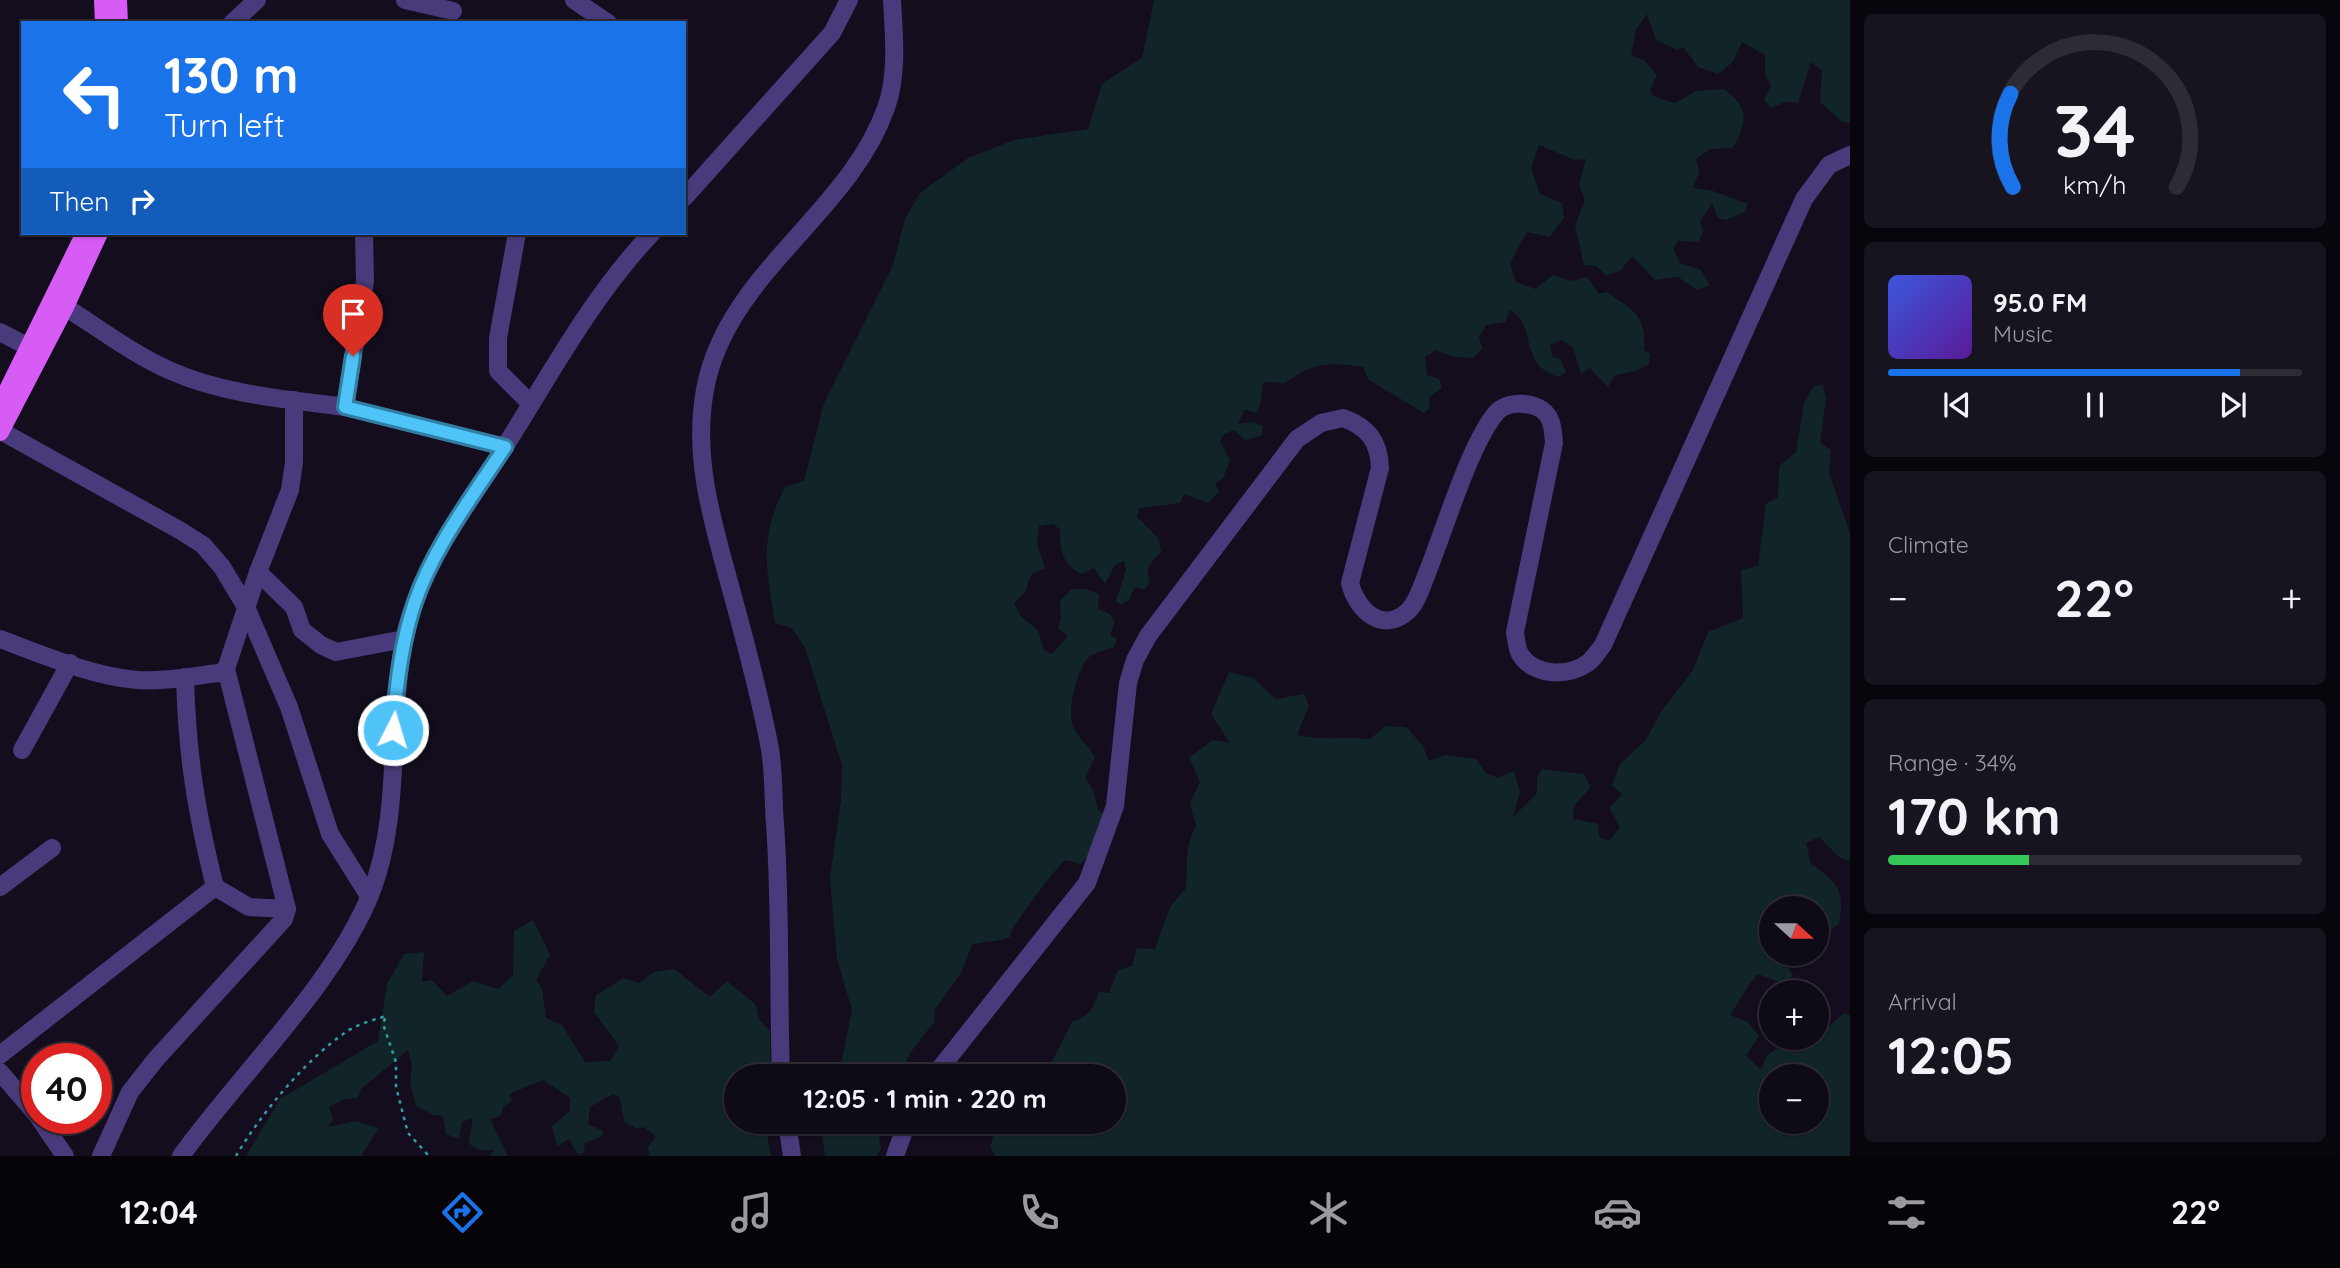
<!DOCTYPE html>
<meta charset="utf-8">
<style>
body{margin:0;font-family:Quicksand,sans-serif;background:#17131f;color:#f1f3f6;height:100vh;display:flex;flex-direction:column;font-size:26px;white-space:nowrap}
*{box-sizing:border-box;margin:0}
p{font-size:23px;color:#9b9aa1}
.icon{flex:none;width:38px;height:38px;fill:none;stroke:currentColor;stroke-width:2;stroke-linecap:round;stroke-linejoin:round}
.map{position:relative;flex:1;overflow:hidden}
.details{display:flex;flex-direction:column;gap:14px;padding:14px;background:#08060c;width:490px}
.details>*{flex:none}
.top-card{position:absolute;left:21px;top:21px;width:665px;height:214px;border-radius:0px;box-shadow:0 2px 5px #0004,0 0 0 2px #2e2b35;background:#1a73e8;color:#fff;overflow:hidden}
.needle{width:46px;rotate:111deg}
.tools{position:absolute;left:1759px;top:896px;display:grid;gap:14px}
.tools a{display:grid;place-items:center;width:70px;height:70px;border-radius:50%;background:#0e0a16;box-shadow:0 2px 5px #0004,0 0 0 2px #2e2b35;font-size:35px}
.speed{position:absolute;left:21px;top:1043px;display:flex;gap:14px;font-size:35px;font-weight:700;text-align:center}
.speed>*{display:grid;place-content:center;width:91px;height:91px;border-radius:50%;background:#0e0a16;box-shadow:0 2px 5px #0004,0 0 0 2px #2e2b35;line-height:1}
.speed .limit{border:10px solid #d22;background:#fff;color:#111}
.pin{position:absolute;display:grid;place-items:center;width:60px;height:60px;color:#fff;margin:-72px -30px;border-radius:50% 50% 50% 0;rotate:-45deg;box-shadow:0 0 7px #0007}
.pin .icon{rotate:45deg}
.me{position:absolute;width:77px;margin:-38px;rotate:5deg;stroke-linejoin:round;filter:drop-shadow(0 0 5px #0008)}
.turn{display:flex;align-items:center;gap:24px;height:147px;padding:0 28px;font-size:32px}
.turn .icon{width:91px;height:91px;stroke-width:2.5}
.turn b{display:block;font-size:49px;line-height:60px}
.then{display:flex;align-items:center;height:66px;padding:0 28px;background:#0003;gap:14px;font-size:26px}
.big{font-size:52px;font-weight:800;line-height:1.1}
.details .card{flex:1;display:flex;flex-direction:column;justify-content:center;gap:10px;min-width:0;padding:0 24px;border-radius:10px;background:#17131f}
.details .dial{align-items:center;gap:0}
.dial svg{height:182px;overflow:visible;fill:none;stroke:#2e2b35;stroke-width:7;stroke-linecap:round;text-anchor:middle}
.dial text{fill:#f1f3f6;stroke:none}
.song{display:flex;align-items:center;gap:21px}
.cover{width:84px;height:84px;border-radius:10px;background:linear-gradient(135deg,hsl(230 70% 55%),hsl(270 70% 35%))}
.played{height:7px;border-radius:4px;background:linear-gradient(90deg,#1a73e8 85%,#2e2b35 85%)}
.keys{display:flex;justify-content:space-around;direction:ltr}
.heat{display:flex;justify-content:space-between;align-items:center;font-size:38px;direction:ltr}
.charge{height:10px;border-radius:5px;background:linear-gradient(90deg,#34c759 34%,#2e2b35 0)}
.trip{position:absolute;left:724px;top:1064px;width:402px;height:70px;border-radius:35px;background:#0e0a16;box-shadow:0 2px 5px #0004,0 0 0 2px #2e2b35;font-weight:800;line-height:70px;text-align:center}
.tabs{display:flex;height:112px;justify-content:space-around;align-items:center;background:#060409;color:#9b9aa1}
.tabs .icon{width:49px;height:49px}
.tabs .on{color:#1a73e8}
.tabs b{font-size:32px;color:#f1f3f6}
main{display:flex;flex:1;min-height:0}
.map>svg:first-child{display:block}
.green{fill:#112528;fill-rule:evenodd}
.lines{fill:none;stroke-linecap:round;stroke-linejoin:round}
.path{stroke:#349ca9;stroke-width:2.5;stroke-dasharray:3.5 5;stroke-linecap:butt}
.minor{stroke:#493b7b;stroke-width:18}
.major{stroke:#d75cf5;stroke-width:18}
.route-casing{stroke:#337fa1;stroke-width:18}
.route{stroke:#4fc3f7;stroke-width:12}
</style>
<main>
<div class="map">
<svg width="1850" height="1156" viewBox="0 0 1850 1156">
<rect width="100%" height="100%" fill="#130d1e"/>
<g class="green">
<path d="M1154,0h696v123l-8,-1 -22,-20 2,-31 -11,-9 -13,41 -13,-1 -14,6 -7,-8 7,-14 -6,-12v-19l-23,-13 -9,20 -15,12 -20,-7 -15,-20 -6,3 -21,-10 -9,-26 -11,16 -5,25 14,6 12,14 -7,15 3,6 22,7 21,-12 28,-2c26,20 23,32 9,59l-23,1 -14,10 3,13 -6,16 20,3 35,13 -3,8 -19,8 -8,-2 -6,-15 -12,19 3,9 -4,11 -21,-1 -5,8 7,14 21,7 9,15 -13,5 -19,-13 -23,3 -23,-24 -11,14 -14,6 -11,-10 -12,-1 -9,-39 10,-26 -6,-15 7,-26 -11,1 -36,-15 -8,23 9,26 22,9 2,15 -14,19 -23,-5 -17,31 6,19 19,7 18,-14 18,6 16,-4 12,17 8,-2c25,17 40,24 37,58l6,4 -1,10 -13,7 -21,4 -7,12 -18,-19 -9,6 -8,-27 -12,-7 -11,5 3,12 7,2 6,13 -8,5c-41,-13 -20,-52 -48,-67l-5,12 -19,3 -7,12 3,11 -8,10 -20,-1 -18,-7 -11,7 2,18 12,4 3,9 -13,9 1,10 -6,6 -55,-33 -6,-13c-34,-5 -49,-5 -78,16l-18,-1 -5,3 -1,18 -5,10 -11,-4 -7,15 14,-2 11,4 -2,10 -16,4 -11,-10 -10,4 -4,7 10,19 -7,18 -8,6 4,7 -11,12 -24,-9 -4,9 -40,5 -3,9 22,22 2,13c-10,10 -17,16 -11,30l-6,8 -9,-3 -6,13 -8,5 -5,-4 10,-31 -2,-9 -9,4 -10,19 -11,-16 -13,6c-19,-11 -21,-23 -21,-44l-6,-6 -15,2 -2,18 8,24 -14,7 -6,17 -11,11 7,14 17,13 6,20 8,4 16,-18 -10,-8 3,-10 -1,-17 11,-12h14l14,5 -1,15 12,5 5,8 -5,13 7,4 -3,8c-8,3 -20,5 -26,11 -11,13 -21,51 -15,68 5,12 15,19 22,31l-10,20 9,15 4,18 6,4 -15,41 -9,9 -14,-4c-8,4 -46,57 -54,69l-2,8c-15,6 -23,3 -38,8l-11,28 -26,36 -1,13 -24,31 -10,23h-66l8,-16 10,-50 -15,-51 -7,-81 11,-78 1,-35 -37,-117 -13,-20 -17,-5c-8,-53 -17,-85 10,-136l19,-6 20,-78 69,-138 12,-46 15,-26 48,-35 46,-18 74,-11 14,-45 40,-26z"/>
<path d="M1823,384l3,15 -6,44 11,7 -2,23 21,60v328l-10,-3 -21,-21 -13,6 5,21c27,18 34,27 28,60l-13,9 -9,-15 -1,-10h-45v46h10l12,22 -11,7 -24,-9c-12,13 -18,27 -28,41l18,7 11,14 -13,20 15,14 6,-15 20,-13 -2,-4h31l28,-25 6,2v141h-855l-5,-10 6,-16 16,-2 -2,-6h105v-46h-79l16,-14 20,-40c17,-6 21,-13 27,-30l10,1 9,-23 14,-4 5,-18 18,1 15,-42 16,-19c2,-23 -2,-41 10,-62l-6,-23 10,-21 -11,-24 23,-18 18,3 -19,-29 18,-42 24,6 23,21 28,-5 5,12 -12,29c25,6 46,1 73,4l16,-13 20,1 17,19 6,15 15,-6 32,4 10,14 12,5 16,-7 6,21 -7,25 24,-24v-16l5,-8 42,5 7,13 -17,19 -1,13 25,5 1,13 10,4 11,-14 -11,-19 13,-14 -10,-9 8,-21 26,-24 14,-27 33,-43 15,-38 35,-14 -2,-48 17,-4 8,-62 12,-7 1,-31 17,-14 8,-50 9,-15zM1771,1076h45v46h-45z"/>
<path d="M533,920l17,35 -14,25 6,8 4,30 16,7 23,37 25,-1 9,-15 -25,-34 2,-17 28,-17 15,5 15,-11 20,-3 36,28 17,-16 29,24 3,14 11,12 1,45h-34v46h28l6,34h-122l-1,-9 8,-10 -12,-10 -7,2 -13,-8 -4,-23 -7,-4 -23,13 -2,17 15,7v5l-18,7 -1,10 -6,1 -9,-15 -12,7 -5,-20 18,-15v-13l-27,-18 -34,14 3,7 -8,5 -4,10 -10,3 18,37h-18l4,-6h-14l-11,-6 4,-26 -11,4 -3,17 -13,-5 -3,-18 -10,-1 -17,-9 -6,-23 2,-17 -4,-16 -47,39 -3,9 -14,1 -15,8 4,12 -5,8 27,-6 24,7 -18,28h-115l34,-57 98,-58 9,-57 17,-30 20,-2 -2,30 10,-2 15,16 26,-15 25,8 15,-14 1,-44z"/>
<path d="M820,1122h68l-9,15 2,12 -5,7h-51z"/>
</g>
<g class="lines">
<path class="path" d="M236,1156c24,-41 70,-97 110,-124 12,-8 27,-12 40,-16l-3,8 13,38v25l12,46 21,23"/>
<g class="minor">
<path d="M405,0l48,11"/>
<path d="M574,0l34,23"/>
<path d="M232,23l25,-23"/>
<path d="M684,198l148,-165 17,-33"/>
<path d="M364,233l1,48 -20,126 160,40"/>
<path d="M517,233l-19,105v33l33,33"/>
<path d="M65,307c34,21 69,48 106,64 54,24 116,28 174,36"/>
<path d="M0,332l29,15"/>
<path d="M1,431l180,100 22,14 19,22 24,40 43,100 41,127 39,62"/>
<path d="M258,572l32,-82 4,-28v-62"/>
<path d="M0,639c43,16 91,37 137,41 27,2 55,-4 82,-7l7,-4 32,-97 36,35 8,23 19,15 15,7 68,-13"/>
<path d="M185,677c2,78 11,134 30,210l34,20 38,2"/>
<path d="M22,750l48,-87"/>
<path d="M0,887l52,-39"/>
<path d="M0,1055l215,-168"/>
<path d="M0,1072l37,43"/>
<path d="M781,1076c-3,-84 0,-168 -6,-252 -2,-25 -1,-51 -5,-75 -10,-53 -24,-105 -38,-156 -18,-67 -40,-133 -27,-203 20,-115 143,-175 181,-282 12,-33 8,-73 6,-108"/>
<path d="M934,1076l153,-193 28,-77 13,-123 7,-23 13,-24 149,-197 24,-16 22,-5c25,9 36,23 37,50l-30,115c6,26 32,52 58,28 10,-9 16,-31 21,-43 16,-40 42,-127 68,-156 9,-10 28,-10 40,-5 15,6 16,21 17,36l-39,189c1,7 2,17 5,22 14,23 50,23 69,8 5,-4 10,-12 14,-17l201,-446 25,-34 21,-10"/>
<path d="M39,1118l26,38"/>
<path d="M787,1122l5,34"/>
<path d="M101,1156l29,-64 26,-33 128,-140 3,-10 -61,-240"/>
<path d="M181,1156c58,-81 153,-171 190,-263 31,-79 17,-170 33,-253 14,-71 62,-133 100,-192 46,-73 88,-152 148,-215"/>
<path d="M895,1156l12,-34"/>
</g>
<g class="major">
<path d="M103,0l1,23"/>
<path d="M118,0l1,23"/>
<path d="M0,406l85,-173"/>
<path d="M0,432l65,-125 34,-74"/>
</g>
</g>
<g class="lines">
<g class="route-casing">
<path id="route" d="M353,356l-8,51 160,40c-31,47 -72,101 -90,155 -14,41 -19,85 -22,128"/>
</g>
<use href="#route" class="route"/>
</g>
</svg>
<div class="tools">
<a><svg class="needle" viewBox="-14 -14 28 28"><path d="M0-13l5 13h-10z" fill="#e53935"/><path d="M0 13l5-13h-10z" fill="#9b9aa1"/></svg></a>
<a>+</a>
<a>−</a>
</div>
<div class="speed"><div class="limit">40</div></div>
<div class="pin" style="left:353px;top:356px;background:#d93025"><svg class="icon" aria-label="arrive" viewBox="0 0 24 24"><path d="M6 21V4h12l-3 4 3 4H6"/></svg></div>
<svg class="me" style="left:393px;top:730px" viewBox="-20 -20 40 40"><circle r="17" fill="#4fc3f7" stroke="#fff" stroke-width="3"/><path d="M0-11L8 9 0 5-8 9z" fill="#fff"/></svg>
<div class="trip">12:05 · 1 min · 220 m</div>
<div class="top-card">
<div class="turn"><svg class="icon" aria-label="left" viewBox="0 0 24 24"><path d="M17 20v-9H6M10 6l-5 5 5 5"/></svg><div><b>130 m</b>Turn left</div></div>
<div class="then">Then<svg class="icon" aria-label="right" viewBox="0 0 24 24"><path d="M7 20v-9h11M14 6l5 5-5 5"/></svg></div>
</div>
</div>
<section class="details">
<div class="card dial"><svg viewBox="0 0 100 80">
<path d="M14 69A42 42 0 1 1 86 69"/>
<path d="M14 69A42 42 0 0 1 13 28" stroke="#1a73e8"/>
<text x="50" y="56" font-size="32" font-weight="700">34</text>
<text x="50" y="72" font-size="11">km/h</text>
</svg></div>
<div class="card">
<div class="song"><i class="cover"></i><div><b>95.0 FM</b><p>Music</p></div></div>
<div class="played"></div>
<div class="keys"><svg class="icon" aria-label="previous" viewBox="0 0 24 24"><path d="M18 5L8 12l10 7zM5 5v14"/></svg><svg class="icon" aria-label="pause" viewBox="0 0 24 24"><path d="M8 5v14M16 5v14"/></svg><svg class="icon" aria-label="next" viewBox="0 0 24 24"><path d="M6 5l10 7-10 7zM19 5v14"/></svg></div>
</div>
<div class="card"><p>Climate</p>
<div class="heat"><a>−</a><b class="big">22°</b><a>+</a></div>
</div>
<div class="card"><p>Range · 34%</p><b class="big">170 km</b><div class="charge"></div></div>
<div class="card"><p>Arrival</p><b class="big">12:05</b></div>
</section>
</main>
<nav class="tabs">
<b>12:04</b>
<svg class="icon on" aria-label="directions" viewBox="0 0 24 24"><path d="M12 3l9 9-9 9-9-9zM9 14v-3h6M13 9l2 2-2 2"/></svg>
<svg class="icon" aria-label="music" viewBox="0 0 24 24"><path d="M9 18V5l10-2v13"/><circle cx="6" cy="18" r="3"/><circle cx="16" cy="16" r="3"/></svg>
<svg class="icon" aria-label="phone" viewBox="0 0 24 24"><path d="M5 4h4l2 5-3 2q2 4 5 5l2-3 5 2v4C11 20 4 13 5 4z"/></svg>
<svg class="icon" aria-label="climate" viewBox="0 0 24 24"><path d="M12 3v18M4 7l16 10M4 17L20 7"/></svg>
<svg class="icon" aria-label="car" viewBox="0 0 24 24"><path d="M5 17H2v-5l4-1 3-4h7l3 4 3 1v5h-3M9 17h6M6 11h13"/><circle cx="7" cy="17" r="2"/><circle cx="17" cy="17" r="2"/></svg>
<svg class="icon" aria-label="filters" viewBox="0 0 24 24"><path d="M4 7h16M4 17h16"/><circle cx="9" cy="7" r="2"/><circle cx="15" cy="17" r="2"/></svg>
<b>22°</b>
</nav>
